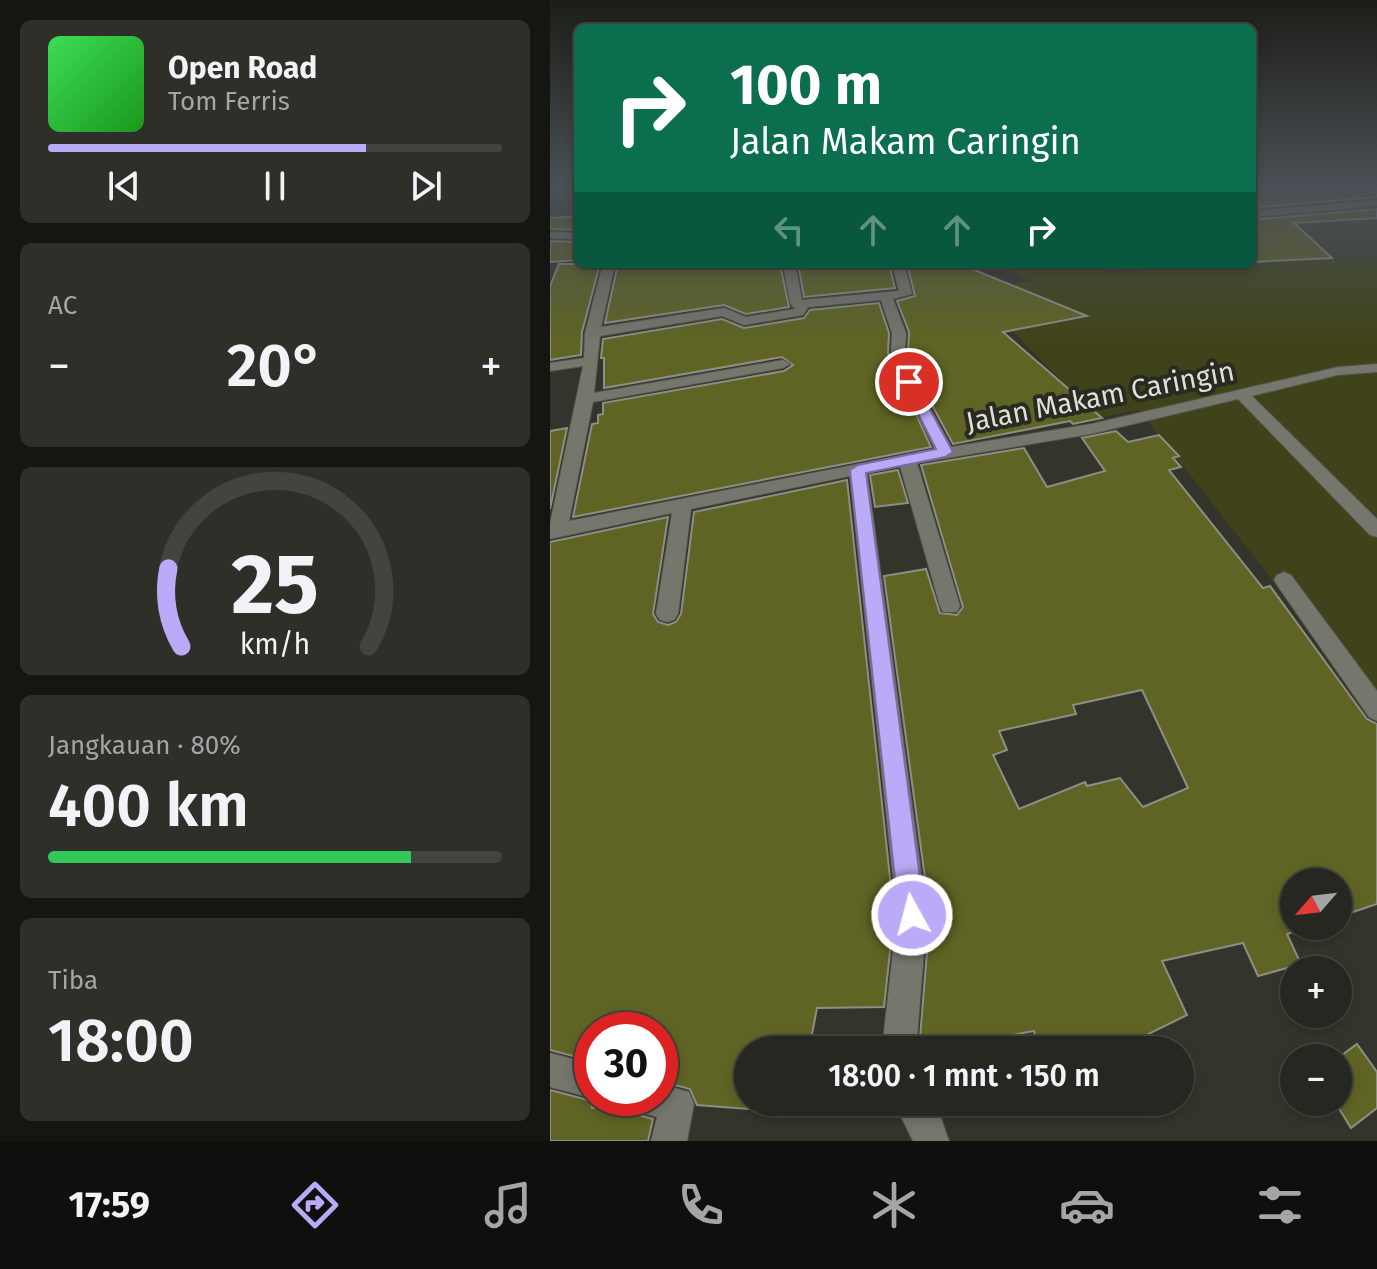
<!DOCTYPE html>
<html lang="id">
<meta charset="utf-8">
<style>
body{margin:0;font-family:"Fira Sans",sans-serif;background:#2e2f29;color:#f1f3f6;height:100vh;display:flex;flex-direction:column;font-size:30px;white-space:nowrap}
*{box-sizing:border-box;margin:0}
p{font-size:26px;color:#a4a5a5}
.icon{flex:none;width:44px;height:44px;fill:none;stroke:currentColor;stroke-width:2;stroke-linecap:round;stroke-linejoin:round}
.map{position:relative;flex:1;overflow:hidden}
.sheet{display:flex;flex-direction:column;gap:20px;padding:20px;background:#151512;width:550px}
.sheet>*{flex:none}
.guide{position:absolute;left:24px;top:24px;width:682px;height:244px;border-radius:12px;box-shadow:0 4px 12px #0003,0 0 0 2px #42443e;background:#0b6e4f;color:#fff;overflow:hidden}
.needle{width:52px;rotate:242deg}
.fabs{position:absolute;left:730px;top:868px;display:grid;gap:16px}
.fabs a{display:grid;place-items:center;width:72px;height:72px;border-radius:50%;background:#262720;box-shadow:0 4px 12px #0003,0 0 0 2px #42443e;font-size:40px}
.speed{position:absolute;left:24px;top:1012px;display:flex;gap:16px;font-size:40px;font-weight:700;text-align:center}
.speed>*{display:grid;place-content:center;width:104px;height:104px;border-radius:50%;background:#262720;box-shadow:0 4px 12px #0003,0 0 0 2px #42443e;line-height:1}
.speed .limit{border:12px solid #d22;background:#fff;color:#111}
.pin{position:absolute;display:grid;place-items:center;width:68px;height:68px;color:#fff;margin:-34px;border:4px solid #fff;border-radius:50%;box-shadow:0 2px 8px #0007}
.me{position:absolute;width:88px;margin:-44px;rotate:353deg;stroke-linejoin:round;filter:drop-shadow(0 0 6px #0008)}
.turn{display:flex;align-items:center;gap:28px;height:168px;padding:0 24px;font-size:36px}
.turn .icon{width:104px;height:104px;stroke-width:2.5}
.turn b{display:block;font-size:56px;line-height:68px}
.lanes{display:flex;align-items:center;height:76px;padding:0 24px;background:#0003;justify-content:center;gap:40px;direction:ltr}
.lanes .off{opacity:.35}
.big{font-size:60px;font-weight:600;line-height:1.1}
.sheet .card{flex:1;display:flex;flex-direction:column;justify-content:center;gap:12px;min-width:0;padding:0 28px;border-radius:12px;background:#2e2f29}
.sheet .dial{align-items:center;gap:0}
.dial svg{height:208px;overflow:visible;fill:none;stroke:#42443e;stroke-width:7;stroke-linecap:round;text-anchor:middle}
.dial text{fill:#f1f3f6;stroke:none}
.song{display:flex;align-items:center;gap:24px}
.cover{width:96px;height:96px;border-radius:12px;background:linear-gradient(135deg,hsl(130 70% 55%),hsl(120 70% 35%))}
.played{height:8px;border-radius:4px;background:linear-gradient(90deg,#baaaf7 70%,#42443e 70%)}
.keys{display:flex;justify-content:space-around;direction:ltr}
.heat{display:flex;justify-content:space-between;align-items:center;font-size:44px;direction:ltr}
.charge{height:12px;border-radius:6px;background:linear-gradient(90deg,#34c759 80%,#42443e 0)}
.trip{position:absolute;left:184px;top:1036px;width:460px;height:80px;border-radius:40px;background:#262720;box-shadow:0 4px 12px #0003,0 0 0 2px #42443e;font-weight:600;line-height:80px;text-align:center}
.tab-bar{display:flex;height:128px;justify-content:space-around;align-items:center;background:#0f100d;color:#a4a5a5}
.tab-bar .icon{width:56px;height:56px}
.tab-bar .current{color:#baaaf7}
.tab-bar b{font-size:36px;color:#f1f3f6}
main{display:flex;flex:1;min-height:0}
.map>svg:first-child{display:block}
.built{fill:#3b3d2e}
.green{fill:#404319}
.building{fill:#5f6424;stroke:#8d8f85;stroke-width:2;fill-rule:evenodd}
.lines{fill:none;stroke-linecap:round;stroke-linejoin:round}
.minor-casing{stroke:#52534a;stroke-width:2}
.minor{fill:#75766c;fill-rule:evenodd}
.route{fill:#baaaf7;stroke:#796ea1;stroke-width:2}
.labels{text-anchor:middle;stroke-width:8;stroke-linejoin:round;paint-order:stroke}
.street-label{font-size:28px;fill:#dedfd9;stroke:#292a21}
</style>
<main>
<section class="sheet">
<div class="card">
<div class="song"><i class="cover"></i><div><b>Open Road</b><p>Tom Ferris</p></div></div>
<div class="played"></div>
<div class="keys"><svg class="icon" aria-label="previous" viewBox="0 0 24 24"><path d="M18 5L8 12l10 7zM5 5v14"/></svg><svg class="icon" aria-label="pause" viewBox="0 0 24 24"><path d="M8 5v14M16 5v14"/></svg><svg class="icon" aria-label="next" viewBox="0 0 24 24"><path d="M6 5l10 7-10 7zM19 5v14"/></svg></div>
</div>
<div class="card"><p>AC</p>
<div class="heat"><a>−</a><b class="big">20°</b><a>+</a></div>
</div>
<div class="card dial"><svg viewBox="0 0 100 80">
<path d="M14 69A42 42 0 1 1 86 69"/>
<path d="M14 69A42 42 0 0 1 9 39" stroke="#baaaf7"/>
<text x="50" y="56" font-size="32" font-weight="700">25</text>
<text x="50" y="72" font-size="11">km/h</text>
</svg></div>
<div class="card"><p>Jangkauan · 80%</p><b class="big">400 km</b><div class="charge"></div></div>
<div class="card"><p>Tiba</p><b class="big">18:00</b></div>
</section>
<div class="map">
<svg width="827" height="1141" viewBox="0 0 827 1141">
<rect width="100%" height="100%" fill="#33342b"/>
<path class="built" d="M702,184h125v75l-272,12 -9,-7h156z"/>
<path class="green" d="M798,260h29v453l-238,-303 -41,8 -86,-87 78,-14 -78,-33 19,-3 -39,-17h103l10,8z"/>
<g class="building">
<path d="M702,184h125v13l-116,10 -8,5 8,7 116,-10v9l-83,5 38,35 -80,4z"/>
<path d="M28,216v14l-28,-1v-11z"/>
<path d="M0,241l28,1v18l-28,2z"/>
<path d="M9,264h41l-18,68 -1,23 -31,5v-74z"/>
<path d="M68,264h162l9,43 -43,7 -22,-9 -119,18z"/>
<path d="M248,264h91l6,24 -91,9z"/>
<path d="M357,264h53l127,52 -84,16 99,86 -29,6 -3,-3 -117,23 -34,-63 -11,-29 1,-20 -12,-31 18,-5z"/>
<path d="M329,303l10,30 -1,20 43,94 -358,70 19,-93 6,-1v-8l5,-1v-11l181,-32 9,-6 -11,-8 -178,31v-30h-3l2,-19 119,-20 22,9 60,-10 6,-8z"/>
<path d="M17,428l-17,81v-78z"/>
<path d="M566,431l12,11 31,-7 20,21 -6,2 8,9 -12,3 94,118 7,-2 97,133 10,5v180l-39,13v-35h-44v44h18l-25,8 14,30 -43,12 -15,-33 -81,18 25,54 -71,35h-78l-4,-19 -83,15v4h-32l11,-135 -46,-339 42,-7 14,44 17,2 6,-8 -42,-142 103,-17 23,39 58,-16 -23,-33zM592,690l46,98 -45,19 -23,-29 -33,8 -2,-4 -66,27 -26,-54 14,-5 -8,-19 77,-17 -3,-9z"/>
<path d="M348,470l10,33 -33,4 -5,-32z"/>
<path d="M297,480l47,435 -10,92 -67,1 -8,42h-61v59l-51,-4 -7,-16 -30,-8v-51h-68v31l-42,-11v-508l118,-25 -15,97 5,8 10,3 8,-3 5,-8 13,-102z"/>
<path d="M807,1044l20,28v36l-26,20 -16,-26h3v-44z"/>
<path d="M0,1090l42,11v7l35,-2 4,7 22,6 -5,22h-98z"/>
</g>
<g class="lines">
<g class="minor-casing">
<g id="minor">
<path d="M827,200v6l-116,10 -5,-3 5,-3z"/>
<path d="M0,232l28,1v6l-28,-1z"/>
<path d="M53,264h12l-14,63 123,-19 22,9 49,-8 -5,-6 -7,-39h12l7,36 97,-9 -7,-27h12l8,30 -19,5 13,34 -1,19 11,30 35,65 140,-23 247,-57 39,-3v8l-39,3 -86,21 125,123v18l-7,-2 -132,-136 -147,35 -174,29 43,143 -3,6h-14l-3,-6 -40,-140 -33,7 60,442 -11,135h-34l15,-135 -47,-439 -159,33 -13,105 -4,6 -7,2 -7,-2 -4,-6 16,-101 -122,26v-15l33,-158 -33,5v-8l34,-5 1,-25zM331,300l11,33 -1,19 11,30 33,67 -366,72 24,-119 190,-34 7,-4 -7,-4 -189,33 6,-57 122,-20 22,9 59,-10 5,-8z"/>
<path d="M734,572l7,3 86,116v30l-8,-4 -92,-132 -3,-5 3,-5z"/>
<path d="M0,1053l42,11v34l-42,-11z"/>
<path d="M110,1084l29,8 5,12 -7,37h-36l6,-24 -25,-7 -5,-12h33z"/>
<path d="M344,1102h37l10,16 8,23h-36z"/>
</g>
</g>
<use href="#minor" class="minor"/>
</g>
<linearGradient id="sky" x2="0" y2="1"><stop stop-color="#1c1d18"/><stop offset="0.54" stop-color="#4a5055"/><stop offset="1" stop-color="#4a5055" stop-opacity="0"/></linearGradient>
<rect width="827" height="343" fill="url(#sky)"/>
<path class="route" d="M354,379l11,3 38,70 -8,5 -79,16 59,442 -4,9 -9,4 -9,-4 -4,-9 -49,-445 8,-5 78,-16 -34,-67z"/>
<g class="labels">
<g class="street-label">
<text transform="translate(550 396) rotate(-11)" y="10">Jalan Makam Caringin</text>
</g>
</g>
</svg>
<div class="fabs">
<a><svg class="needle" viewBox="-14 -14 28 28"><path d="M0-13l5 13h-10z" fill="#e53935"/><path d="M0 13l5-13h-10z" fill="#a4a5a5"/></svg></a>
<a>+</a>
<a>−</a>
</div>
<div class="speed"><div class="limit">30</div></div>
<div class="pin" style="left:359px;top:382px;background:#d93025"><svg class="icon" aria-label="arrive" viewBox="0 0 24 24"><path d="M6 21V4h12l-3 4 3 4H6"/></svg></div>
<svg class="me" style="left:362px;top:915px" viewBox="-20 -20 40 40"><circle r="17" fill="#baaaf7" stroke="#fff" stroke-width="3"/><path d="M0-11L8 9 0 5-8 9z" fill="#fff"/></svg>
<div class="trip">18:00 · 1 mnt · 150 m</div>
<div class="guide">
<div class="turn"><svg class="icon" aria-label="right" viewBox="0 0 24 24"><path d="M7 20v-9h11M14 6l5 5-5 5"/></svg><div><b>100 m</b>Jalan Makam Caringin</div></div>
<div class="lanes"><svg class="icon off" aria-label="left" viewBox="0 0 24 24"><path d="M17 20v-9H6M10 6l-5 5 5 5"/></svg><svg class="icon off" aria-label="ahead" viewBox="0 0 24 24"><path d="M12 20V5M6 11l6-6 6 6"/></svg><svg class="icon off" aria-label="ahead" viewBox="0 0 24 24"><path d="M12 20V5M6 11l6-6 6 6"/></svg><svg class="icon" aria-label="right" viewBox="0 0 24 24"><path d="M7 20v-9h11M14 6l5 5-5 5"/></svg></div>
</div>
</div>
</main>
<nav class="tab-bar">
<b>17:59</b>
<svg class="icon current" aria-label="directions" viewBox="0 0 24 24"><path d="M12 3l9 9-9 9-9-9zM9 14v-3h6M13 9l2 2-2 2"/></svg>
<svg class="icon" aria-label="music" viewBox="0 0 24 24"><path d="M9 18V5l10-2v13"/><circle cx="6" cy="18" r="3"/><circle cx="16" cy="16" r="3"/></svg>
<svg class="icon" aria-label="phone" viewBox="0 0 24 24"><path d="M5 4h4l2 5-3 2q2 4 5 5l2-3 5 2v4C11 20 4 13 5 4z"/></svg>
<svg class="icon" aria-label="climate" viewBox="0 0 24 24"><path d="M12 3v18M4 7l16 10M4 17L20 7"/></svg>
<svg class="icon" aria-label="car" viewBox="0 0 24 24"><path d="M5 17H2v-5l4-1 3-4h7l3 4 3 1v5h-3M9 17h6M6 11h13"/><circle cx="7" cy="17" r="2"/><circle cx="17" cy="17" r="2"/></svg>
<svg class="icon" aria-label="filters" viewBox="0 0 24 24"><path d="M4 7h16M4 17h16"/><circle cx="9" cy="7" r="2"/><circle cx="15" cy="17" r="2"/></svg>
</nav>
